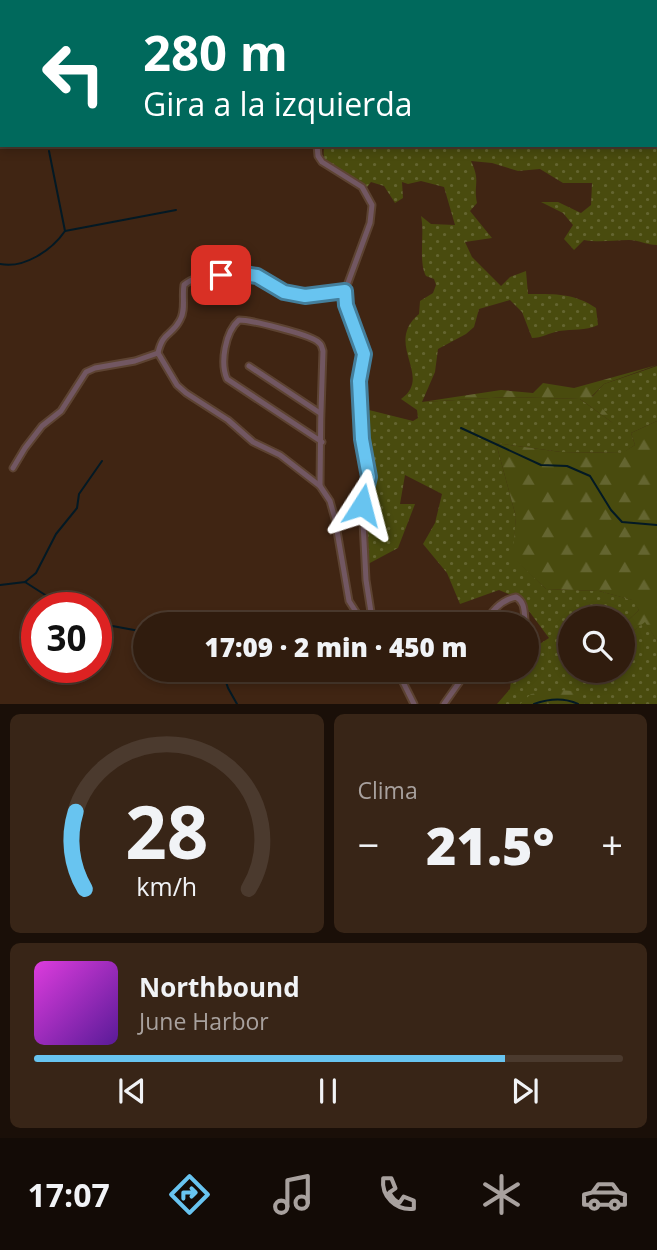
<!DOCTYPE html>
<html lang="es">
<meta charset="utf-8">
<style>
body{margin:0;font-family:"Open Sans",sans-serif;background:#382517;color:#f1f3f6;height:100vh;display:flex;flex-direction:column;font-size:26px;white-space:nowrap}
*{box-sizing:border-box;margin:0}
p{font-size:23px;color:#a8a19e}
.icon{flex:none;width:38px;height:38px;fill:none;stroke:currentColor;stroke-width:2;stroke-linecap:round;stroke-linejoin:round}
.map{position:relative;height:704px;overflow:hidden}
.details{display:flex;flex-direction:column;gap:10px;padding:10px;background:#1a0f08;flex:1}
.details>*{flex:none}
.banner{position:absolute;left:0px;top:0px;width:658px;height:147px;box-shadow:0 4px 10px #0003,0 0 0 2px #4b3a2e;background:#00695c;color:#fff;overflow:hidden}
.controls{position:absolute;left:558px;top:606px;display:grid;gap:14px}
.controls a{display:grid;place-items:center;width:77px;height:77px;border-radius:50%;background:#301c0e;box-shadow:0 4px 10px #0003,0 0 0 2px #4b3a2e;font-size:35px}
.speed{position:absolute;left:21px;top:592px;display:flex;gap:14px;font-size:35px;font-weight:700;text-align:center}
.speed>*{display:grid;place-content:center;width:91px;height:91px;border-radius:50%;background:#301c0e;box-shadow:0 4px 10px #0003,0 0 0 2px #4b3a2e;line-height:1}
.speed .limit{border:10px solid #d22;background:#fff;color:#111}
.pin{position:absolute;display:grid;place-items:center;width:60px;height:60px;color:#fff;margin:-30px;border-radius:14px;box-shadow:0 4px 10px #0006}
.me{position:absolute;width:77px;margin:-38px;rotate:9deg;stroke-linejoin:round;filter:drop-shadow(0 0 5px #0008)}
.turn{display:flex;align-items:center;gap:24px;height:147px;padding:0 28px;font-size:32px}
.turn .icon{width:91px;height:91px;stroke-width:2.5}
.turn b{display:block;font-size:49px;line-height:60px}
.big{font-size:52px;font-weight:800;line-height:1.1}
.details .tile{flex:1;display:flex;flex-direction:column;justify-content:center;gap:10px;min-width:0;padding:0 24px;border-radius:10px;background:#382517}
.details .dial{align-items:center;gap:0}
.dial svg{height:182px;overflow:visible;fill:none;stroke:#4b3a2e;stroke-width:7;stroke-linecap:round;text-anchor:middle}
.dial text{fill:#f1f3f6;stroke:none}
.song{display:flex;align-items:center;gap:21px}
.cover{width:84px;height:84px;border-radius:10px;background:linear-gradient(135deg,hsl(300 70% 55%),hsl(270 70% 35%))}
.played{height:7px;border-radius:4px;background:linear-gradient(90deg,#68c4f0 80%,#4b3a2e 80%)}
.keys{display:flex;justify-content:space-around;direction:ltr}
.heat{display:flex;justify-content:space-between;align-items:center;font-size:38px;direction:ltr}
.details .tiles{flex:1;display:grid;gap:10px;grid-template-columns:1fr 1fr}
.tile:last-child{grid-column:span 2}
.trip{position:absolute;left:133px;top:612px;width:406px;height:70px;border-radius:35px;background:#301c0e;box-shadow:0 4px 10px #0003,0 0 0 2px #4b3a2e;font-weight:800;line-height:70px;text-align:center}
.tabs{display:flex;height:112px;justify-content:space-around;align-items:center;background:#130b06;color:#a8a19e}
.tabs .icon{width:49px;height:49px}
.tabs .current{color:#68c4f0}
.tabs b{font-size:32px;color:#f1f3f6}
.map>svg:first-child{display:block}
.green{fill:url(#green-dots)}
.forest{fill:url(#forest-firs)}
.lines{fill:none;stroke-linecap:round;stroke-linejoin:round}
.stream{stroke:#031924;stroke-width:2}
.minor-casing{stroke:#5d4332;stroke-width:9}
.minor{stroke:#725762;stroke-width:5}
.route-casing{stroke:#447f9c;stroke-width:18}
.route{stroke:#68c4f0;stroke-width:12}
</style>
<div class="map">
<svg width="657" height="704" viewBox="0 0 657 704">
<defs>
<pattern id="green-dots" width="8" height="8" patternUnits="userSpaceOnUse" patternTransform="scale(1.75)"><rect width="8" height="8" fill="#494b0e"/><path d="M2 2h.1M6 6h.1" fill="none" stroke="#646530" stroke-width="1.8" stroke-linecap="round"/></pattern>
<pattern id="forest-firs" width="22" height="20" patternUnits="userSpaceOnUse" patternTransform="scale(1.75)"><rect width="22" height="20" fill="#494b0e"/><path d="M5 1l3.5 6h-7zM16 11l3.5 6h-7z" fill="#646530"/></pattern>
</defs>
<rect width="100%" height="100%" fill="#402513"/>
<path class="green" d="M657,47v198c-10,0 -19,-5 -28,-5 -16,0 -29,3 -45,0l-10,10 -10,-11 9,-14 -10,-12 -22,-11h17l23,11 10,-8 1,-22h-29l-23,-14 -22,2 -26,-8 -21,-2c10,21 2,23 6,42l-7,8 22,27 -27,4 7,15 29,29 9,-9 16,-6 2,23c27,0 46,-1 68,14l2,17c-13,6 -25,4 -39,6 -10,2 -17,7 -27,7l-10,-26 -12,-12 -31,9 -5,18 -8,7 -28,15 -3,23 -13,30 86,-5 72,2 33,24 -21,-26 12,-13 53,-18v55l-26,12 4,12 -12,8 -62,-1 -65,-9 20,74 -3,40 33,32 53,2 34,9 6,10 -16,15v-7h-53v52h53c0,-24 2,-33 22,-49l12,20v63h-160l13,-15 2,-19h15v-18l22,-14 -29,-39 -21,-9 -39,14 -13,-31 -24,-29 12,-21 7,-29 -37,-19 -5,29h15l-17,44 -30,16 -4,-39 10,-36 -7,-53 2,-26 44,11 5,-3 -1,-8 -16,-11c33,-23 -18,-55 18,-85l1,-13 13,-8 3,-8 -2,-6 -8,-3c-8,-15 -1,-42 -5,-60l10,8 24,1 -11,-38 -23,-6 -13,3 -6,-2 1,16 -8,5 -11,-17 -13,-4 -8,10c-17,-12 -46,-22 -38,-47h331z"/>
<g class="forest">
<path d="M374,0h283v47l-1,-45h-282z"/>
<path d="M657,365l-53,19 -12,12 25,30 -37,-27 -72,-2 -86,5 79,-12 32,3 10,-10 31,5z"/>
<path d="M657,421v220l-12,-19 -9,7 -13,17v-21l16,-15 -7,-10 -33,-9 -53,-2 -34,-32 4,-40 -20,-74 65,9 61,1 13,-8 -4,-12z"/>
<path d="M561,690l20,2 4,12h-65l11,-10z"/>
</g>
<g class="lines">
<g class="stream">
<path d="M656,8h1"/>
<path d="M65,231l111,-21"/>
<path d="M0,264c24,5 52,-14 65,-33l-16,-80"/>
<path d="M461,428l80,37 26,1 23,10 21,34 11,12 35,3"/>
<path d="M25,582l11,-9 20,-39 21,-26 2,-14 23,-33"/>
<path d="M0,585l25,-3 39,25"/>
<path d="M96,623l49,9"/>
<path d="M222,670l6,18 9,16"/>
<path d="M534,704c14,-5 29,-7 44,0"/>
</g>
<g class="minor-casing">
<g id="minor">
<path d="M236,0l3,2"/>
<path d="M191,2l3,-2"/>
<path d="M0,63l2,-1"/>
<path d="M0,97l2,-1"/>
<path d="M317,145l1,11 4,6 40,25 10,18 -2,18 -25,68 1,14 18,49 -5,27 3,58 7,37 -7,29 1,17 3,58 7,45"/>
<path d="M158,353l19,32 9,8 42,27 25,22 27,13 40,31 10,15 5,18 14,82 9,14 14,9"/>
<path d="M249,366l71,47"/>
<path d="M13,468l12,-20 17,-22 19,-15 25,-39 9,-4 40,-7 23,-8c5,-22 14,-17 22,-33 6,-10 2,-23 4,-35 15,-13 60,-16 79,-7 10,5 16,14 28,16 18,4 36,-1 54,-3"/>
<path d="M320,486c0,-45 1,-90 3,-135 -2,-6 -1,-6 -6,-10 -10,-7 -66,-21 -78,-21 -14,12 -19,43 -12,59l95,63"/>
<path d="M484,625c7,-14 17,-25 32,-28 9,5 8,14 9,23"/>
<path d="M397,670l17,34"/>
<path d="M444,704l24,-34"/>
</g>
</g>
<use href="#minor" class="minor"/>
</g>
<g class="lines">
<g class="route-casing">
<path id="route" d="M221,275l17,-2 19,3 27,16 21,4 40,-5 1,14 18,49 -5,27 3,58 7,38 -7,28"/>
</g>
<use href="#route" class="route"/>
</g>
</svg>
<div class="controls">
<a><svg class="icon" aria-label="search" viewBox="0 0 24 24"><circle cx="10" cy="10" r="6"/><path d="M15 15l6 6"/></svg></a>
</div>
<div class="speed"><div class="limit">30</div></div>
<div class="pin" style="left:221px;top:275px;background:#d93025"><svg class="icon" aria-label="arrive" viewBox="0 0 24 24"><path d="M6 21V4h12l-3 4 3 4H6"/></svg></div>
<svg class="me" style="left:362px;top:505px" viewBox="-20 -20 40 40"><path d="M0-17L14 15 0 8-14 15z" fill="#68c4f0" stroke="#fff" stroke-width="4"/></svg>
<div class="trip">17:09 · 2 min · 450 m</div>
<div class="banner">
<div class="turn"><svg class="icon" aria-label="left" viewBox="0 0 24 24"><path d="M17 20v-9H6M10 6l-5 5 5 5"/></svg><div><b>280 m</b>Gira a la izquierda</div></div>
</div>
</div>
<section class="details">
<div class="tiles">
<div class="tile dial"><svg viewBox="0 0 100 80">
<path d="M14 69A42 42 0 1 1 86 69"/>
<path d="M14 69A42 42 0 0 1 10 35" stroke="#68c4f0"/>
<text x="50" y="56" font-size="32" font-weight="700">28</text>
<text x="50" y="72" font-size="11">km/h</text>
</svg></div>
<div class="tile"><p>Clima</p>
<div class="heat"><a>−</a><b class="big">21.5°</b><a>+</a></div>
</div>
<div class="tile">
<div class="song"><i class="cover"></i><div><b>Northbound</b><p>June Harbor</p></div></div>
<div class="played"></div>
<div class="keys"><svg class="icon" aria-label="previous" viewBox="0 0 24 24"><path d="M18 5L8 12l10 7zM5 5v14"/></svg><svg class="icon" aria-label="pause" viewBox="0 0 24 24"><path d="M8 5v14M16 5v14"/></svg><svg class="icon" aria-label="next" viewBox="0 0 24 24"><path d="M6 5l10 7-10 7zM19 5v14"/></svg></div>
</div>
</div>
</section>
<nav class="tabs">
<b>17:07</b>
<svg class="icon current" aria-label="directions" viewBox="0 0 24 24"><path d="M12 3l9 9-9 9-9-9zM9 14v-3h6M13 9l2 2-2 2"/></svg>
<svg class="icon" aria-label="music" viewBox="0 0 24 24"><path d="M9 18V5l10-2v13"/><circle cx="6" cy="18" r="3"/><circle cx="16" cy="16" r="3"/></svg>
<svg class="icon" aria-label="phone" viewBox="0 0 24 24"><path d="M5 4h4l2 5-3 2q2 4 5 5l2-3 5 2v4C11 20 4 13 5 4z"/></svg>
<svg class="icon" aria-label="climate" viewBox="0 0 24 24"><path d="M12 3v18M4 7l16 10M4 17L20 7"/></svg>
<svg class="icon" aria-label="car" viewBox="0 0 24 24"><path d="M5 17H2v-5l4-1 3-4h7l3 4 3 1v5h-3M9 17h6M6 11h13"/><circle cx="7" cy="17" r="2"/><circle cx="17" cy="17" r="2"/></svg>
</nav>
